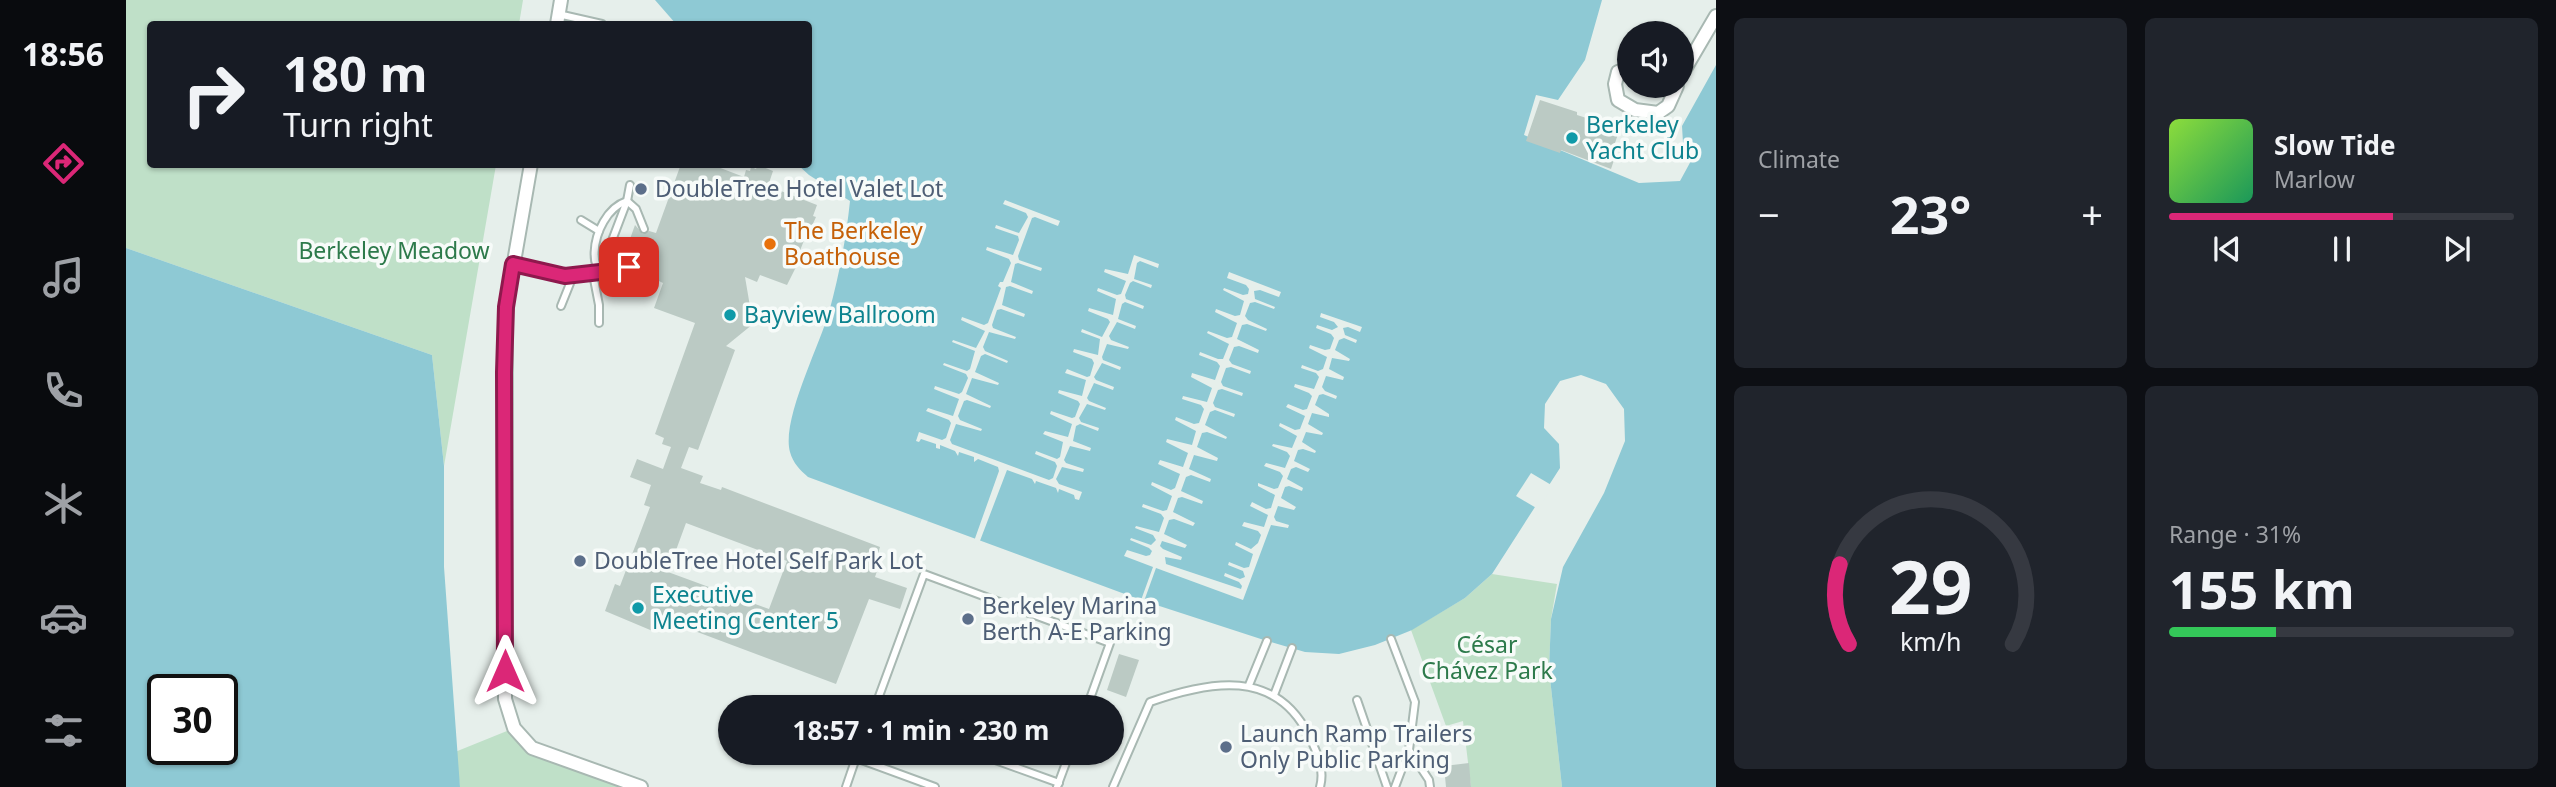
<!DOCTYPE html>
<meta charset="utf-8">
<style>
body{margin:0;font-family:"Noto Sans",sans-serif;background:#20242c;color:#f1f3f6;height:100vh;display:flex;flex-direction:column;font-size:26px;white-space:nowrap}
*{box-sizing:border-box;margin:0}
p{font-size:23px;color:#9ea1a6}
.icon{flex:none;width:38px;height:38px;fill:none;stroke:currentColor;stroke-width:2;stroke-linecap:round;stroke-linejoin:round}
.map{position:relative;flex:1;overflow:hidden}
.side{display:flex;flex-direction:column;gap:18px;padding:18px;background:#0d0f14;width:840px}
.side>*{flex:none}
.top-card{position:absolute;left:21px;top:21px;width:665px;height:147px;border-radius:7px;box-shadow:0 2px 5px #0004;background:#171b24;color:#f1f3f6;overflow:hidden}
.buttons{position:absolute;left:1491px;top:21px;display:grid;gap:14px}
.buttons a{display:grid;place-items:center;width:77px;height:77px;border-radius:50%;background:#171b24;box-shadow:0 2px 5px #0004;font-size:35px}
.speed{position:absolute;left:21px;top:674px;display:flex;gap:14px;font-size:35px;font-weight:700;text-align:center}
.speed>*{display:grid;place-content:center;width:91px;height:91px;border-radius:50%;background:#171b24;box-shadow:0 2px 5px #0004;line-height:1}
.speed .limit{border:4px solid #111;border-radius:10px;background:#fff;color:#111}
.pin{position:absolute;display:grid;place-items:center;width:60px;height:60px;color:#fff;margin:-30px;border-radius:14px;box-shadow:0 4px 10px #0006}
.me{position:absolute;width:77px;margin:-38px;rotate:0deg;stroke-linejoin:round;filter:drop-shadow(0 0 5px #0008)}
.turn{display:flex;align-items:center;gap:24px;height:147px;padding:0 21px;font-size:32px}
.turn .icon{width:91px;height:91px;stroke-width:2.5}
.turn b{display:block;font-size:49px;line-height:60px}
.big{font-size:52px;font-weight:700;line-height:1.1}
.side .tile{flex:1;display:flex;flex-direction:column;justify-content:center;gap:10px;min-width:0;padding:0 24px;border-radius:10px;background:#20242c}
.side .dial{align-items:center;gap:0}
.dial svg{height:182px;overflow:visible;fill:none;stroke:#363941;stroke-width:7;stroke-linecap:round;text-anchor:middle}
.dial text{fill:#f1f3f6;stroke:none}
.song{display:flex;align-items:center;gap:21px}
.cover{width:84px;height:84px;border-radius:10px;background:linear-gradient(135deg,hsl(90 70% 55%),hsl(150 70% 35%))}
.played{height:7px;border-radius:4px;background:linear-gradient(90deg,#db2777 65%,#363941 65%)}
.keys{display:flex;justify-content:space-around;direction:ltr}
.heat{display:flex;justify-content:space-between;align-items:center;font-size:38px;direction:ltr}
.charge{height:10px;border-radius:5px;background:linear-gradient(90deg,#34c759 31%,#363941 0)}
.side .tiles{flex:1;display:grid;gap:18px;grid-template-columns:repeat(2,1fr)}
.trip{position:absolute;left:592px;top:695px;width:406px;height:70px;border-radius:35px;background:#171b24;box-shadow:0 2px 5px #0004;font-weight:700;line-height:70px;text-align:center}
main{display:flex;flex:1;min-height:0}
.tabs{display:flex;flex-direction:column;width:126px;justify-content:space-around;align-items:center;background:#090b0e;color:#9ea1a6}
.tabs .icon{width:49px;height:49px}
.tabs .on{color:#db2777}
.tabs b{font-size:32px;color:#f1f3f6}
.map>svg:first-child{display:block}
.green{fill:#bfe0c8}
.water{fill:#8ec9d4;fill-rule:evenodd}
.pier{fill:#e6efeb}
.building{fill:#bbcac4;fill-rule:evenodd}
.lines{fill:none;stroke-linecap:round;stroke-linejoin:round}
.lane-casing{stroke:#a8b8b2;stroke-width:10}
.street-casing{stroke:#a8b8b2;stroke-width:16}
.lane{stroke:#fff;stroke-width:6}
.street{stroke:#fff;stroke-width:12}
.route-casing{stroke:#8e194d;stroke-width:18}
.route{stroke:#db2777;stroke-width:12}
.culture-dot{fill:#0f9aa8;stroke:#f7fbf9;stroke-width:2.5}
.service-dot{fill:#5c6f8a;stroke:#f7fbf9;stroke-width:2.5}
.food-dot{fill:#e8710a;stroke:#f7fbf9;stroke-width:2.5}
.labels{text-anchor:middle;stroke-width:7;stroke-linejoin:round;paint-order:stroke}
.culture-label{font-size:23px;fill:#0d838f;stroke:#f7fbf9;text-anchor:start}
.service-label{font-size:23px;fill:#4e5e75;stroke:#f7fbf9;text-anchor:start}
.food-label{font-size:23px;fill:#c56008;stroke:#f7fbf9;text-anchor:start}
.park-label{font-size:23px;fill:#2d7a4b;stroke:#f7fbf9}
</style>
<main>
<nav class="tabs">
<b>18:56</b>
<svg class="icon on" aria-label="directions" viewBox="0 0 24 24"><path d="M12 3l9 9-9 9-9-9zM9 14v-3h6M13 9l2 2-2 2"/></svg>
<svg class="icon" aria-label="music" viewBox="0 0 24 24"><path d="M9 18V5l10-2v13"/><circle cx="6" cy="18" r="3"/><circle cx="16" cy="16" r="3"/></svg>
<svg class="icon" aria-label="phone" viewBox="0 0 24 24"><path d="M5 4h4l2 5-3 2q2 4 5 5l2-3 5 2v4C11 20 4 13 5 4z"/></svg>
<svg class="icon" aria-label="climate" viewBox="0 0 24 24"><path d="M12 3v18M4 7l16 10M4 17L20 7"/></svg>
<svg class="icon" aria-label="car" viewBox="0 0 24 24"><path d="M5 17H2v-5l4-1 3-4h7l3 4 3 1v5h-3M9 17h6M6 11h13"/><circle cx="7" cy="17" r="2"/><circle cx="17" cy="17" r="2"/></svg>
<svg class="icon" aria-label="filters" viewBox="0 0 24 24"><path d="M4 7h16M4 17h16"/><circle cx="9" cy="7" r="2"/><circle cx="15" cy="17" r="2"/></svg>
</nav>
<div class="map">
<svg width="1590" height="787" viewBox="0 0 1590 787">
<rect width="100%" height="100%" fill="#e6efeb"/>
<g class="green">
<path d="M0,0h397l-4,24h-369v140l346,1 -52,301 -12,-111 -306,-107z"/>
<path d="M1366,574l65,10 -6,35 -2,50 13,118h-91l-8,-66 -17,5 -35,-96 54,-32z"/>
<path d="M388,728l18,20 109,39h-181l-5,-35z"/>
</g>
<g class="water">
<path d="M529,0h947l-17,60 -27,40 -22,-5 -12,40 115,48 41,-2 12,-22 -9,-16 -1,-17 34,-61v722h-154l-13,-118 2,-50 12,-52 41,-74 21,-52 -1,-32 -18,-25 -25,-9 -21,6 -15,23 -1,24 15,16 1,24 -68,106 -27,24 -53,32 -37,15 -36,9 -34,-2 -38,-11 -126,-41 -333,-123c-8,-7 -15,-14 -18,-25 -9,-32 30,-107 39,-140 10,-36 17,-73 21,-111l-41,-26 -11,-10 10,-1v-140h-132z"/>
<path d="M0,248l306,107 12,111v101l16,220h-334zM37,690h59v59h-59z"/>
</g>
<g class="pier">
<path d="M879,200l55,21 -2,5 -23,-9 -3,1 -14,38 1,4 23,8 -1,3 -23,-8 -3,1 -4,18 22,9 -1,3 -22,-8 -4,1 -4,18 23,9 -1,3 -23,-8 -4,1 -5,15 1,3 23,9 -1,2 -26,-7 -6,15 2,4 23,10 -1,2 -22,-9 -4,2 -6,16 24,11 -1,2 -26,-7 -6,16 25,12 -1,2 -23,-8 -3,1 -6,15 2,4 22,9 -1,2 -25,-7 -6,16 2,4 97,36 4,-2 4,-12 -2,-4 -20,-8 1,-3 21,8 3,-2 3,-15 -20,-8 2,-3 23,6 4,-13 -22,-10 1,-3 21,7 3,-1 5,-13 -2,-3 -20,-8 1,-3 23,6 4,-16 -21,-7 2,-4 20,8 3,-1 4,-13 -2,-4 -19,-7 1,-3 24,6 2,-16 -19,-7 1,-3 20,8 8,-15 -2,-3 -20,-8 1,-3 24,7 3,-16 -19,-8 1,-3 19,7 4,-1 5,-13 -22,-9 1,-3 23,5 6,-19 25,9 -1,4 -18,-7 -3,2 -3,16 18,6 -1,3 -18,-7 -3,2 -5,12 1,4 18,7 -1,3 -18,-7 -3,2 -4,15 18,7 -1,3 -18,-7 -8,14 2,4 18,7 -1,2 -21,-5 -5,13 1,3 18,7 -1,3 -18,-7 -8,14 2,3 18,7 -1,3 -19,-7 -7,15 2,3 17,7 -1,2 -18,-6 -8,14 2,4 18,6 -1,3 -18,-7 -4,2 -3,15 18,7 -1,3 -20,-5 -6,14 2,3 18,6 -1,3 -21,-5 -6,12 3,5 23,8 -3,8 -4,-1 -1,-4 -15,-6 -1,4 -2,-5 -20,-7 -1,3 -3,-5 -25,-9 -29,76 -5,-2 26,-73 -1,-4 -20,-8 -4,3v-5l-15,-5 -1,4 -3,-5 -15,-6v4l-4,-1v-4l-15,-5 -2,3 -3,-1 3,-9 23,8 4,-2 5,-15 -2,-3 -23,-9 2,-3 25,8 6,-17 -25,-10 1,-3 24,8 3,-2 6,-14 -2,-4 -23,-9 1,-2 23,8 3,-2 5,-18 -23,-9 1,-2 23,8 9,-17 -24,-11 1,-3 22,8 4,-2 13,-35 -3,-2 2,-4h3l8,-19 -2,-4 -23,-9 1,-3 26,8 6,-15 -1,-4 -23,-8 1,-3 23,8 9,-16 -2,-4 -23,-9z"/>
<path d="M1103,272l52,20 -2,5 -19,-7 -6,1 1,8 20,8 -1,2 -19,-7 -5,1 -5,13 3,4 19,9 -1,2 -19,-7 -5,1 -5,14 22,11 -1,3 -19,-7 -5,1 -5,13 3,4 19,7 -1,3 -19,-7 -5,1 -5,14 2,4 20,7 -1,3 -20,-7 -4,1 -5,13 2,4 20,7 -1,3 -19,-7 -5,2 -5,13 22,12 -1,2 -19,-7 -5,1 -5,14 21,11 -1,3 -23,-6 -5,14 22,10 -1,3 -19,-7 -5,2 -5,14 22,10 -1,3 -20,-7 -4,1 -5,14 22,11 -2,3 -19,-7 -5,1 -5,14 23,11 -2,3 -23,-7 -2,5 3,3 19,8 -1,3 -16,-3 1,7 75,25 1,-3 -3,-4 -15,-6 1,-3 15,6 5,-2 -2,-6 -15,-6 1,-3 15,6 5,-1 4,-13 -18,-9 1,-3 15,7 7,-6 3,-8 -3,-4 -16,-5 2,-4 20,5 4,-12 -18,-9 2,-4 14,7 5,-1 4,-13 -17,-9v-3l16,6 4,-1 5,-12 -3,-4 -16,-6 2,-3 19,5 5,-12 -3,-4 -15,-6 1,-2 19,4 5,-12 -18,-10 1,-3 15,7 5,-1 5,-13 -19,-9 2,-3 15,6 4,-1 5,-13 -3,-3 -15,-6 1,-3 19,5 5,-12 -3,-4 -15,-5 1,-3 16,6 5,-2 4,-12 -18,-9 1,-3 15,5 5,-1 4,-11 -3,-4 -15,-6 1,-3 15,5 6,-3 -4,-5 -14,-5 1,-4 41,14 -2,5 -12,-5 -5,1 2,7 12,5 -1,3 -12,-5 -5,2 -4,10 15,9 -1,2 -17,-3 -3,11 15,8 -1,3 -17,-4 -4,11 3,4 12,5 -1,3 -13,-5 -4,1 -4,10 14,9v3l-17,-4 -4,11 15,9 -1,2 -16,-3 -4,10 14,9 -1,2 -12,-4 -5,1 -4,11 16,8 -2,3 -12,-5 -5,2 -4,10 16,9 -1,3 -13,-5 -4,1 -4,11 15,9 -2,3 -16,-4 -4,11 2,4 13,4 -1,3 -17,-3 -28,75 -87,-32 -13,36 -3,-1 13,-36 -29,-11 3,-6 19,6 4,-1 2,-4 -3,-3 -19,-8 1,-2 20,7 5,-5 -3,-5 -18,-7 1,-2 23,6 5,-14 -3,-4 -19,-7 1,-3 20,7 4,-1 5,-14 -21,-11 1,-3 19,8 4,-2 5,-14 -22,-10 2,-4 23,7 5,-14 -22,-11 1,-3 25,6 4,-14 -21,-11 1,-3 18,7 5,-1 5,-14 -3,-4 -19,-6 1,-3 24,6 5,-14 -21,-11 1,-4 23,7 5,-14 -3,-4 -18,-7 1,-3 18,7h5l6,-15 -22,-11 1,-2 19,7 5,-1 5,-14 -22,-11 1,-3 19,7 5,-1 4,-14 -21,-11 1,-2 19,7 5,-1 1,-5 -3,-4 -19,-7z"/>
<path d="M1405,473l22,13 -15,23 -22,-13z"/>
</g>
<g class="building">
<path d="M1414,100l37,12v3l19,6 -1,5 23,8 -6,18 4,2 -5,15 -50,-19 -1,3 -34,-12z"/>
<path d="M555,164h29l34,13 2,-7 4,1 1,-4 5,2 2,-4 15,6 -5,15 49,19 -4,11 3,1 -5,11h-2l-12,30 3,1 -13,26 -27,-10 -3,7 -12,-5 8,47 -27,22 9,4 -37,100 -9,-3 -8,21 22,8 -3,7 21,7 1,-3 158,60 -3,10 4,2 -6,18 32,11 -7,21 -31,-10 -33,85 -176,-66 -5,14 -50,-21 10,-27 5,2 30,-79 -6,-2 7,-20 -21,-8 7,-18 26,10 8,-22 -9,-3 2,-6 -9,-4 40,-111 -41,-15 9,-25 -29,-14 -2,-7 -11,2 14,-39 8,9 6,-3 7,2zM560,523l101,38 -18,48 -101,-37z"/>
<path d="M993,654l20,6 -13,37 -19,-7z"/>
<path d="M1343,763l2,24h-25l-2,-21z"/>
</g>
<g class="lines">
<g class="lane-casing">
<g id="lane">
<path d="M432,14l44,10"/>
<path d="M455,220l18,11"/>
<path d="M387,264l52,12 35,-4 27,-71 3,-16"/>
<path d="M503,267c-49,35 -42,-53 -2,-66l9,8 8,20"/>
<path d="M467,274l6,31v18"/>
<path d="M435,306l12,-30"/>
<path d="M1265,639l24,63 -6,48 -14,37"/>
<path d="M1123,685l18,-44"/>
<path d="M1148,695l18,-47"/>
<path d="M1231,700l30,87"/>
<path d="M749,707l49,-133 186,69 -23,64"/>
<path d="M1283,750l20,30 1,7"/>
<path d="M847,752l86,31"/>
<path d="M730,758l79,29"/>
<path d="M720,787l12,-35"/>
<path d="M931,787l13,-35"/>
<path d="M987,787l37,-85c59,-21 126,-34 159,34 8,16 16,33 11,51"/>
</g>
</g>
<g class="street-casing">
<g id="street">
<path d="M431,24l4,-24"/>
<path d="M1503,68l-11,4 -3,12 3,16 17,10 23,3 10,-7 9,-20"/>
<path d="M1556,74l34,-58"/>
<path d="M405,164l-25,144 -1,391 9,29 18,20 109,39"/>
</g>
</g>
<use href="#lane" class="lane"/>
<use href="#street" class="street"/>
</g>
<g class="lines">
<g class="route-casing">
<path id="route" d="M379,671l-1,-299 2,-65 7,-43 52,12 35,-4 15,3 14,-8"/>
</g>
<use href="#route" class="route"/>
</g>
<g class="culture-dot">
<circle cx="1446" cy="138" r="7"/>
<circle cx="604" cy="315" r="7"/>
<circle cx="512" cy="608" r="7"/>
</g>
<g class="service-dot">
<circle cx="515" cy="189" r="7"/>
<circle cx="454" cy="561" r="7"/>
<circle cx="842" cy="619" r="7"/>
<circle cx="1100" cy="747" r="7"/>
</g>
<circle class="food-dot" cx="644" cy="244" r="7"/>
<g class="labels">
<g class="culture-label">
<text x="1460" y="133">Berkeley<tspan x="1460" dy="26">Yacht Club</tspan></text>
<text x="618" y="323">Bayview Ballroom</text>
<text x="526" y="603">Executive<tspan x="526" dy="26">Meeting Center 5</tspan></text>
</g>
<g class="service-label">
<text x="529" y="197">DoubleTree Hotel Valet Lot</text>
<text x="468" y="569">DoubleTree Hotel Self Park Lot</text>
<text x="856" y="614">Berkeley Marina<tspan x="856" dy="26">Berth A-E Parking</tspan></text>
<text x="1114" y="742">Launch Ramp Trailers<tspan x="1114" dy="26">Only Public Parking</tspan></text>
</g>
<g class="food-label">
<text x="658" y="239">The Berkeley<tspan x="658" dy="26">Boathouse</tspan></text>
</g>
<g class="park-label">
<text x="268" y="259">Berkeley Meadow</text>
<text x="1361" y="653">César<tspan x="1361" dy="26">Chávez Park</tspan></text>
</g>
</g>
</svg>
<div class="buttons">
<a><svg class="icon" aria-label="sound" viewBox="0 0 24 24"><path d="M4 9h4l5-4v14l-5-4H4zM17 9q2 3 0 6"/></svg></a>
</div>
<div class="speed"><div class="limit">30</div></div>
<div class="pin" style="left:503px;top:267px;background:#d93025"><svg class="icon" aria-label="arrive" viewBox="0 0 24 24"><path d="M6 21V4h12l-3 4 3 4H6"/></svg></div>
<svg class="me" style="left:379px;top:671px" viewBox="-20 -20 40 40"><path d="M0-17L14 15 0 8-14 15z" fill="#db2777" stroke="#fff" stroke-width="4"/></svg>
<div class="trip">18:57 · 1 min · 230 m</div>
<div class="top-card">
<div class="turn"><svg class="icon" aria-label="right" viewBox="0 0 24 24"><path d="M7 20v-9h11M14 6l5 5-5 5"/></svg><div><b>180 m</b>Turn right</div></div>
</div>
</div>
<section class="side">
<div class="tiles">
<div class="tile"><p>Climate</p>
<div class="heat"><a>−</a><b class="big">23°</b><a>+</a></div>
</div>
<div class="tile">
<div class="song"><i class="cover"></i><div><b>Slow Tide</b><p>Marlow</p></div></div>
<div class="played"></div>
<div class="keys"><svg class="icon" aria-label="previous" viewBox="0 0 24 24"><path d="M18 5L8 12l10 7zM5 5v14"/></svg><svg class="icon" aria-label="pause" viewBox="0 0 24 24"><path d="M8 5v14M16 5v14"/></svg><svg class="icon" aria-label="next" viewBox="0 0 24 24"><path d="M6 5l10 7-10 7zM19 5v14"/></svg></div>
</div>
<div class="tile dial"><svg viewBox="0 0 100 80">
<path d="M14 69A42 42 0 1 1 86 69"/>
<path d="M14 69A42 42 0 0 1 10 34" stroke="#db2777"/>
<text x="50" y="56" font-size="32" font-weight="700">29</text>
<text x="50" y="72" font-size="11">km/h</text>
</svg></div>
<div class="tile"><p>Range · 31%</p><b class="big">155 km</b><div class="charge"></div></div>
</div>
</section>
</main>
